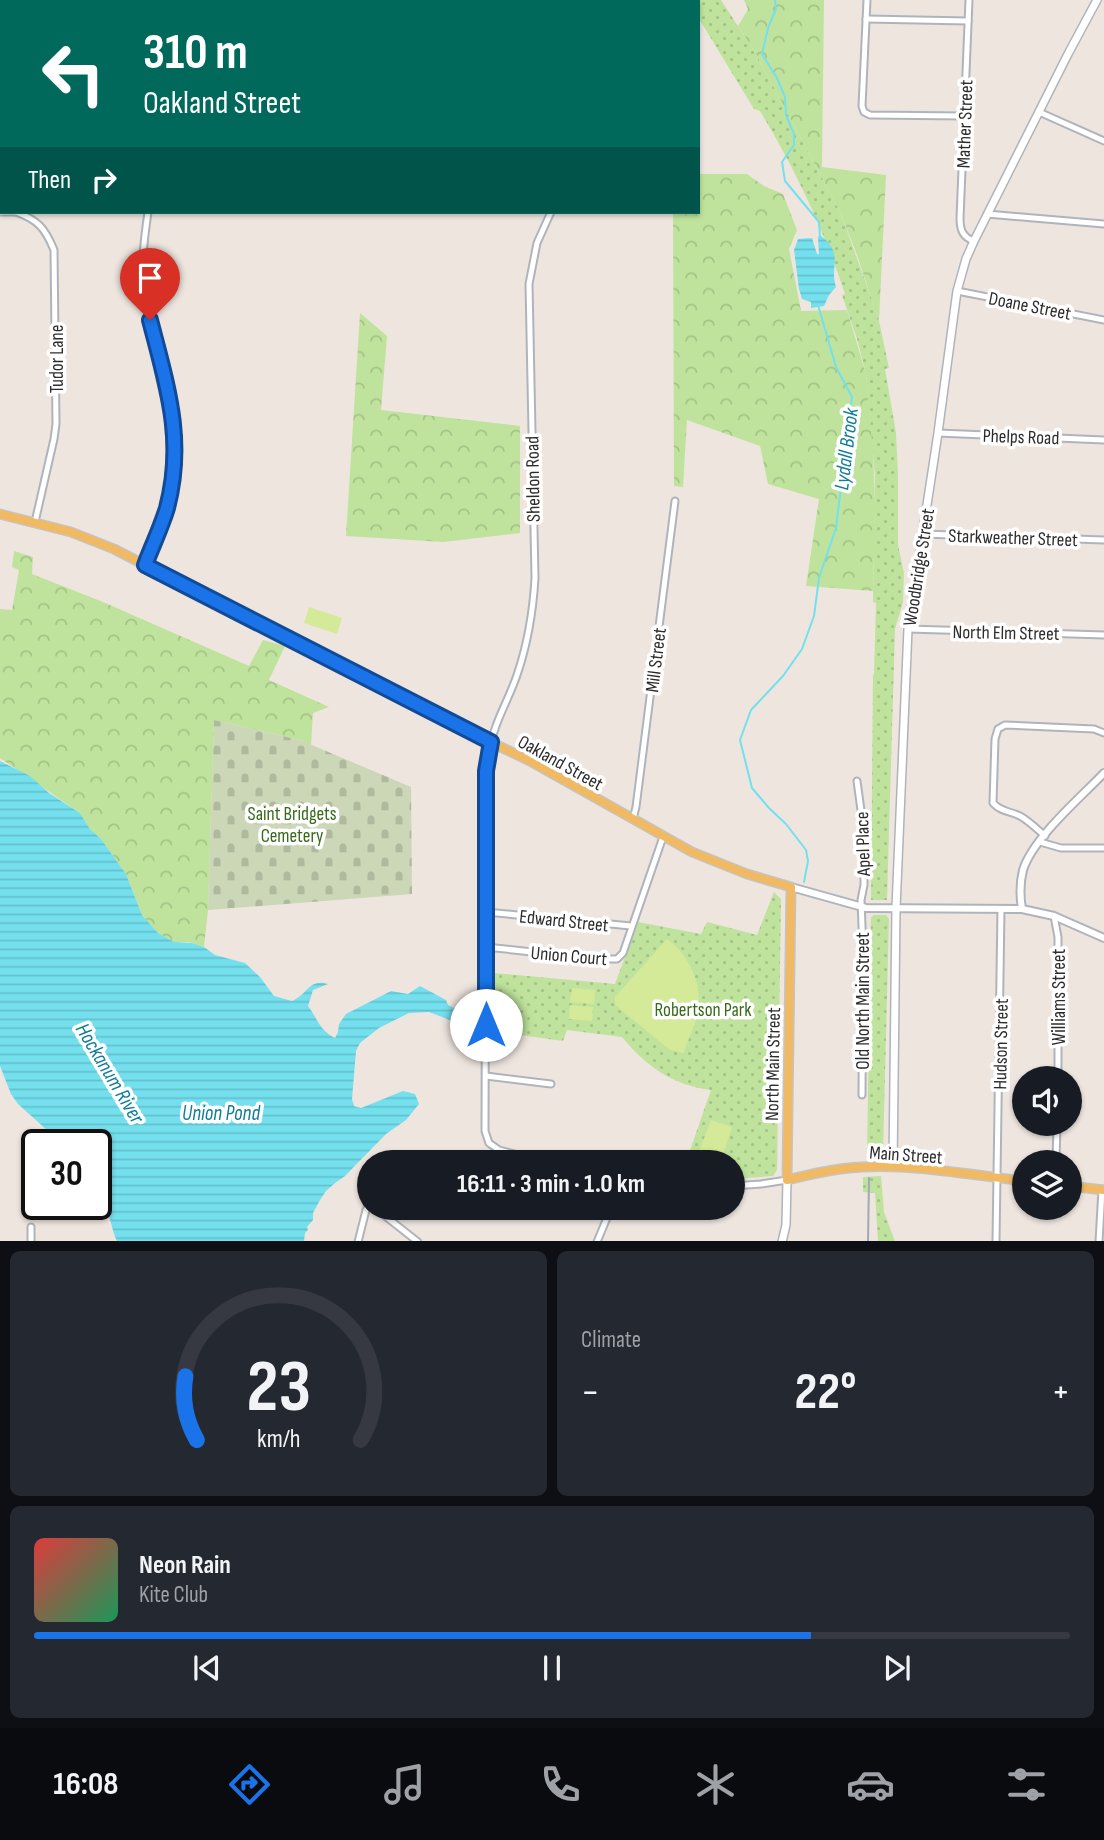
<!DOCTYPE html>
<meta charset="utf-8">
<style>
body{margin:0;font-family:"Sofia Sans Condensed",sans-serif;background:#242831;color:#f1f3f6;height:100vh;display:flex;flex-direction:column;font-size:26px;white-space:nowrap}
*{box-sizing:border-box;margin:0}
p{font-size:23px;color:#9ea1a6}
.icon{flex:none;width:38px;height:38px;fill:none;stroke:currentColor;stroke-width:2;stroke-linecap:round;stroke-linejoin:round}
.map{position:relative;height:1241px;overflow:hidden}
.panel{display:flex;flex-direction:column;gap:10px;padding:10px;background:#0d0f14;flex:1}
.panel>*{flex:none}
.guide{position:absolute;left:0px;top:0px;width:700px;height:214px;box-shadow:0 2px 5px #0004;background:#00695c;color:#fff;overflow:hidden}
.buttons{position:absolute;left:1012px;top:1066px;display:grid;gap:14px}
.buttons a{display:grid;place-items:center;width:70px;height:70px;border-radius:50%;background:#171b24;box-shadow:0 2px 5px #0004;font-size:35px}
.speed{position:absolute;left:21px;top:1129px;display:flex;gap:14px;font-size:35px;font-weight:700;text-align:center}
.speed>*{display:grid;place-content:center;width:91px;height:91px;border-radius:50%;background:#171b24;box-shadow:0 2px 5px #0004;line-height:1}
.speed .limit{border:4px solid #111;border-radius:10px;background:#fff;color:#111}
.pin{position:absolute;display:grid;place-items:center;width:60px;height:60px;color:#fff;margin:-72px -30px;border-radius:50% 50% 50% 0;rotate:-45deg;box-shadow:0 0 7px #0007}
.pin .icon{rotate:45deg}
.me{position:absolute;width:77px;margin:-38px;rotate:0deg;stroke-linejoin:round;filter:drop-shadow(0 0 5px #0008)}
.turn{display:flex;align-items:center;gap:24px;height:147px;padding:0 28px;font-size:32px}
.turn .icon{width:91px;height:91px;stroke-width:2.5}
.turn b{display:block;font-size:49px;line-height:60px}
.then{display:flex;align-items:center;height:66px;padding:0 28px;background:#0003;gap:14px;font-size:26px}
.big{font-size:52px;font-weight:700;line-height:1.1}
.panel .tile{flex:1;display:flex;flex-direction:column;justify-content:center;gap:10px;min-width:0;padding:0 24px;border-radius:10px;background:#242831}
.panel .dial{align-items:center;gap:0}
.dial svg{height:182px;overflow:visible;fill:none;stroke:#363941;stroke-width:7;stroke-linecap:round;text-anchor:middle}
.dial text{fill:#f1f3f6;stroke:none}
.song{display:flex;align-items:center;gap:21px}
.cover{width:84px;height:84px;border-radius:10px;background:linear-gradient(135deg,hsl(0 70% 55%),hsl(150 70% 35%))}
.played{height:7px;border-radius:4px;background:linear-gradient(90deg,#1a73e8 75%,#363941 75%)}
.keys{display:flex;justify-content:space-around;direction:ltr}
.heat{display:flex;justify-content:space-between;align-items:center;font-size:38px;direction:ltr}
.panel .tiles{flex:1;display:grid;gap:10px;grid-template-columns:1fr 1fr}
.tile:last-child{grid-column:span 2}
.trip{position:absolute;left:357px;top:1150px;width:388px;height:70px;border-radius:35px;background:#171b24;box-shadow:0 2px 5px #0004;font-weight:700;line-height:70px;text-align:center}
.dock{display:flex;height:112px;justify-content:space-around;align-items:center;background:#090b0e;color:#9ea1a6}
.dock .icon{width:49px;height:49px}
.dock .active{color:#1a73e8}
.dock b{font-size:32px;color:#f1f3f6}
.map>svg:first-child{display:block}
.forest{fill:url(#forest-crowns)}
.cemetery{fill:url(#cemetery-stones)}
.park{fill:url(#park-dots)}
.pitch{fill:#d4ea98}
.water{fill:url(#water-rules)}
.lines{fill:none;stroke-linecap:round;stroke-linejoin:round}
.stream{stroke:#74e0ee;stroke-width:2}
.minor-casing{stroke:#afb4bc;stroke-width:9}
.tertiary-casing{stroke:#afb4bc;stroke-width:10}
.secondary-casing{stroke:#afb4bc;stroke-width:10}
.primary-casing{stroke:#c4c4c4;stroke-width:11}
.minor{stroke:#fff;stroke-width:5}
.tertiary{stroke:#fff;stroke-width:6}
.secondary{stroke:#fff;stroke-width:7}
.primary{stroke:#f0b962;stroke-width:8}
.rail{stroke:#a1a8b6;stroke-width:2}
.route-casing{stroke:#114b97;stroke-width:18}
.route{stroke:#1a73e8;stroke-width:12}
.labels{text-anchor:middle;stroke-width:7;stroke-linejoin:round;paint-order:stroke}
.street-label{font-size:19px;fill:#2c2c2c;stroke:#fff}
.park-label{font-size:19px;fill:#386a1b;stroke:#fff}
.water-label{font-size:21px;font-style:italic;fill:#0f7d97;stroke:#fff}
</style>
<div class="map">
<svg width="1104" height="1242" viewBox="0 0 1104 1242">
<defs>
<pattern id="forest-crowns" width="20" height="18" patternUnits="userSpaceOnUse" patternTransform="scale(1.75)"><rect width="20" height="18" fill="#bfe39c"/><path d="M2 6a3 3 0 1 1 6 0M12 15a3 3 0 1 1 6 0" fill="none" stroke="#a4c387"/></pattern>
<pattern id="cemetery-stones" width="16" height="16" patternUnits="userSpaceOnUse" patternTransform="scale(1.75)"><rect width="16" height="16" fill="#cbd7b6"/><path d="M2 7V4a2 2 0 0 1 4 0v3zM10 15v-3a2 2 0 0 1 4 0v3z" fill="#aeb99d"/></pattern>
<pattern id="park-dots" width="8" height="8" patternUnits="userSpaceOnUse" patternTransform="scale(1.75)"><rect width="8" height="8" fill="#bfe39c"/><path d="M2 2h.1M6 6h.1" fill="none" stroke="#a4c387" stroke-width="1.8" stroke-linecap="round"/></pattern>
<pattern id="water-rules" width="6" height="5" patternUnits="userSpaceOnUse" patternTransform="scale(1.75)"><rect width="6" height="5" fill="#74e0ee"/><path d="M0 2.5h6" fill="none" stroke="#65c0cc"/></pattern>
</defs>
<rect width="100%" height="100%" fill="#eee5df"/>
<g class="forest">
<path d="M744,0h80l-2,167 64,8 -7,146 -22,-66 -16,-41 -85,-160 -18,-28 10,-17z"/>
<path d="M698,174h49l17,12 19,8 14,36 -8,19 12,62 46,-1 19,64 7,73 2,62 -2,82 -67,-5 13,-87 -51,-15 -8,-38 -73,-26 -4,67 -9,-1 -1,-274h25z"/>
<path d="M360,313l27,23 -6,74 139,16v107l-77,9 -97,-6z"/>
<path d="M14,551l19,6 -1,17 71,28 146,64 14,-26 22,6 -16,34 60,27 -16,6 -2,32 -11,-5 -86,-20 -6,190 -4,37 -15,-5h-15l-16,-9 -16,-18 -16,-41 -25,-35 -11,-10 -10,-16 -80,-55v-149l12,1 7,-40 -7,-3z"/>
</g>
<path class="cemetery" d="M214,720l86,20 111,47 1,107 -204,16z"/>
<g class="park">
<path d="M687,0h34l35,54 85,160 30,83 8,24 10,47 -4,1 11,64 2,42v70l6,28 -1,29 -8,27 -8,271h-16l2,-225 1,-1 2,-71 -3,-1 2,-127 -9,-101 -9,-35 -15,-44 3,-1c-21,-64 -50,-125 -85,-183l-6,-2 -56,-92v-15h-10z"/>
<path d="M774,892l7,7 -4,271 -4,6 -40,3v-17h-47l25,-72c-39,-5 -65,-24 -89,-53l-55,-7 -4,11 -70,-10 1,-58 121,11 23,-62 63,12 6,-12 50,13z"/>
<path d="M874,915h12l3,4 -6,234 -16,-1 4,-235z"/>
<path d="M881,1176l3,36 11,29h-17l-3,-48 -12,-1v-15z"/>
</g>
<g class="pitch">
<path d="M309,607l33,11 -5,16 -33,-11z"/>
<path d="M667,939c21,15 36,44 31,72 -2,14 -10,28 -14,42l-14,-3 -55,-45v-8z"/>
<path d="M572,988l23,2 -1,14 -24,-2z"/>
<path d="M570,1005l23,2 -1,14 -23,-2z"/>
<path d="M711,1120l21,7 -11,35h-6v-2l-20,2z"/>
</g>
<g class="water">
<path d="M820,235c25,19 9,31 16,52l-7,8 -5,11 -13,2v-6l-9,-3 -3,-10 -5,-39 4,-11 14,-1 5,16h2l-1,-17z"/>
<path d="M0,761l30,15 19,17 31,20 10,16 11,10 25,35 16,41 16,18 16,9 18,1 12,4 11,8 30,8 15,14 14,19 18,5c16,-7 17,-23 36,-17l-15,6 -5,16c10,13 11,24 27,32l3,-6 1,-8 7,-10 45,-23 17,3 12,-8 26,14 2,5 6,3 25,1 -4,15 -20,-2 -26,-10 -20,1 -30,15 -19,15 -4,8 -4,48 2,7 7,2 42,-17 12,3 4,10 -13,16 -20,14 -41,42 -10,7 -9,8 -6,9 -7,13v7l-6,7 1,3 -3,3 -1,8h-187c-7,-14 -6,-34 -21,-43v-54h-38l-10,-13 -30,-27 -7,-10 -11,-28z"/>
</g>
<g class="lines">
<g class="stream">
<path d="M775,0l1,9 -8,19 -6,26 15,24 8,19 1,18 8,19v11l-12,17 3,19 34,41 1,15"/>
<path d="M804,882l4,-21 -2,-11 -20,-26 -17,-16 -17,-20 -12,-48 11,-30 32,-34 19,-27 12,-33 5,-38 17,-50 16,-131 -16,-30 -18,-62"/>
</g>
<g class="minor-casing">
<g id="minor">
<path d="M235,0l5,2"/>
<path d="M563,0l1,2"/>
<path d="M867,0l-5,106 2,6 6,3 94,1"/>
<path d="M969,0l-9,218c0,11 2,19 14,23"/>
<path d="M397,2l4,-2"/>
<path d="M866,19l102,2"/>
<path d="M0,108h2"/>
<path d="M1039,112l65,29"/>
<path d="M0,212h16"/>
<path d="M16,212c22,8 29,16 38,38l2,174 -2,15 -19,83"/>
<path d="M987,214l117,10"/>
<path d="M957,291l147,29"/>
<path d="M938,433l166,7"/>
<path d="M923,534l181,6"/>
<path d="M145,564c15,-35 28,-69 30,-108 3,-55 -21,-105 -30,-158 -5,-29 -1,-58 3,-86"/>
<path d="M908,629l196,6"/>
<path d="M857,781l7,51v53l-3,15 2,52 -1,143"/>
<path d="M633,819l3,-12 39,-306"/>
<path d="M1045,836c-8,-7 -16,-15 -25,-20 -10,-5 -19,-4 -27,-13l2,-64 3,-10 7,-4 89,4 10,4"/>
<path d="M1040,842l21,6h43"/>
<path d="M486,912l145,14"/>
<path d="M1054,916l4,21v141"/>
<path d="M486,947l111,12h20l6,-6 40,-116"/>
<path d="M486,1076l65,8"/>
<path d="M545,1162l-46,-12 -10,-7 -4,-12 1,-340c0,-22 2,-44 10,-65 6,-17 15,-33 21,-51 11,-32 16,-63 18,-97l-6,-294 8,-41 14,-31"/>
<path d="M1056,1162l1,-38"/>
<path d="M733,1186l28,-2 26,-4"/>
<path d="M375,1208l43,34"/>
<path d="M31,1242v-15"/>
<path d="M358,1242l8,-32 3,-5"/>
<path d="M597,1242l14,-34"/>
<path d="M996,1242l5,-333"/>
<path d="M1099,1242l3,-53"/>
</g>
</g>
<g class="tertiary-casing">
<g id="tertiary">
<path d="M791,887l75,21 156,1 32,7 50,22"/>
<path d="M1022,909c-2,-12 -2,-27 1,-39 10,-32 57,-72 81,-97"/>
</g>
</g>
<g class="secondary-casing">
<g id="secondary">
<path d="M893,1167l3,-259 12,-279 30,-196 19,-142 9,-32 8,-18 94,-187 29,-54"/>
<path d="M782,1242l4,-17 1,-45"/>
</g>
</g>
<g class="primary-casing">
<g id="primary">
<path d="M0,514l71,18 43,17 341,176 75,36 162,91 55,22 44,13 -4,293c24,-6 49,-12 75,-13 50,-3 111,8 162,14"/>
<path d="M1069,1186l35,4"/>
</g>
</g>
<use href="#minor" class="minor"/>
<use href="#tertiary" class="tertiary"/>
<use href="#secondary" class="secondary"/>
<use href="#primary" class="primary"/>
<path class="rail" d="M868,1242l1,-64"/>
</g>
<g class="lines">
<g class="route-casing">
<path id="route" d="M150,320c17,66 35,120 17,188 -6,20 -15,38 -22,57l346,177 -5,29v254"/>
</g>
<use href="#route" class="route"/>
</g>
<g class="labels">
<g class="street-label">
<text transform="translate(964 124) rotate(-88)" y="7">Mather Street</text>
<text transform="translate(1030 305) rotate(11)" y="7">Doane Street</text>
<text transform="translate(56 359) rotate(-90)" y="7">Tudor Lane</text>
<text transform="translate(1021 436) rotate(2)" y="7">Phelps Road</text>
<text transform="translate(532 479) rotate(-91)" y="7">Sheldon Road</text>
<text transform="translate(1013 537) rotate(2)" y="7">Starkweather Street</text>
<text transform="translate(918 567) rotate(-81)" y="7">Woodbridge Street</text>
<text transform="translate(1006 632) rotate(1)" y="7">North Elm Street</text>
<text transform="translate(655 660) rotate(-83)" y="7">Mill Street</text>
<text transform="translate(561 762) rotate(29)" y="7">Oakland Street</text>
<text transform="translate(862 844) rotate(-92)" y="7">Apel Place</text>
<text transform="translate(564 920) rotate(6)" y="7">Edward Street</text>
<text transform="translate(569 955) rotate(5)" y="7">Union Court</text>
<text transform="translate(1058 997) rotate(-90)" y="7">Williams Street</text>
<text transform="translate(862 1001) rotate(-90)" y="7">Old North Main Street</text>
<text transform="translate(1000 1044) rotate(-89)" y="7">Hudson Street</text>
<text transform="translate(772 1064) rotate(-89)" y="7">North Main Street</text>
<text transform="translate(906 1154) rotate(4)" y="7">Main Street</text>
</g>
<g class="park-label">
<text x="292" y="820">Saint Bridgets<tspan x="292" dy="22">Cemetery</tspan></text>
<text x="703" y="1016">Robertson Park</text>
</g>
<g class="water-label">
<text transform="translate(846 449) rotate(-83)" y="7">Lydall Brook</text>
<text transform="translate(110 1073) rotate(59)" y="7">Hockanum River</text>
<text x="221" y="1120">Union Pond</text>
</g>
</g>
</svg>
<div class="buttons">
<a><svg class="icon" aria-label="sound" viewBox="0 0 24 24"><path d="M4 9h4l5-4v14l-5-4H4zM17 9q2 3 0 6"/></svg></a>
<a><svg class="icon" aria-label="layers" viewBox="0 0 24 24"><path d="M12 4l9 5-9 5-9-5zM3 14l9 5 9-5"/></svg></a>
</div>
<div class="speed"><div class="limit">30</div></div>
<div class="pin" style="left:150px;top:320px;background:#d93025"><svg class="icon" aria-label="arrive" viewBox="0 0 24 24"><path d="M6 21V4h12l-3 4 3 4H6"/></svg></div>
<svg class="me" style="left:486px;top:1025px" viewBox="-20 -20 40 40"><circle r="19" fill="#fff"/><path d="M0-13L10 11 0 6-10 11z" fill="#1a73e8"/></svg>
<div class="trip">16:11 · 3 min · 1.0 km</div>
<div class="guide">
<div class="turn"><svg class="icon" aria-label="left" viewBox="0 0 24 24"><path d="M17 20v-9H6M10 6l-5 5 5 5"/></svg><div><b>310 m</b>Oakland Street</div></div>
<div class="then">Then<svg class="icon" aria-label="right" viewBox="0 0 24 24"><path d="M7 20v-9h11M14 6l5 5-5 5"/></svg></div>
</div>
</div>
<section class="panel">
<div class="tiles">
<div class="tile dial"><svg viewBox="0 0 100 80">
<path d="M14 69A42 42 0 1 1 86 69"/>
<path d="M14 69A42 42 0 0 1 9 41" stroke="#1a73e8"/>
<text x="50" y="56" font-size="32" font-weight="700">23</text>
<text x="50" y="72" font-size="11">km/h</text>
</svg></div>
<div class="tile"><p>Climate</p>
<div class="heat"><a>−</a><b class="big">22°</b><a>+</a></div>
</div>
<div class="tile">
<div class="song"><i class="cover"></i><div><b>Neon Rain</b><p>Kite Club</p></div></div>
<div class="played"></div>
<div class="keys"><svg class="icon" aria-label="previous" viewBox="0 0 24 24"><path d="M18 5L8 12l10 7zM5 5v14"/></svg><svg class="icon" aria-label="pause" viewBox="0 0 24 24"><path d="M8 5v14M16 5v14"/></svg><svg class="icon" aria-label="next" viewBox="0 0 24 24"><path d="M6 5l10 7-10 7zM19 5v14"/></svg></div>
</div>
</div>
</section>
<nav class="dock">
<b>16:08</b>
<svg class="icon active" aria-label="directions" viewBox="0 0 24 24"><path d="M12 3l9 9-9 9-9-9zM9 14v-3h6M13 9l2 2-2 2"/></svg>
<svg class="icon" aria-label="music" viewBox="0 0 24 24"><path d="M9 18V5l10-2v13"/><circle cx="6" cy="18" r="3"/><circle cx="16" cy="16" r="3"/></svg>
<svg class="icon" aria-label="phone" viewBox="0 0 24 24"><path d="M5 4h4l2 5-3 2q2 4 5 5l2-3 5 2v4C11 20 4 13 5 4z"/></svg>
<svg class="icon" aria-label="climate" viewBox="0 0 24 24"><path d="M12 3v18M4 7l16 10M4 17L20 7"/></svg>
<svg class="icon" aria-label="car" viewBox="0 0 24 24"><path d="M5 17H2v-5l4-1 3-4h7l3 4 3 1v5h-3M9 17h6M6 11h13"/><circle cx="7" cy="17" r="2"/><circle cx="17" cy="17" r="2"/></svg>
<svg class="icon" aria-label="filters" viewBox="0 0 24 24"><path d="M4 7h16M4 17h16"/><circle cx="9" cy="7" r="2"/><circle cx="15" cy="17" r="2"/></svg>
</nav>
